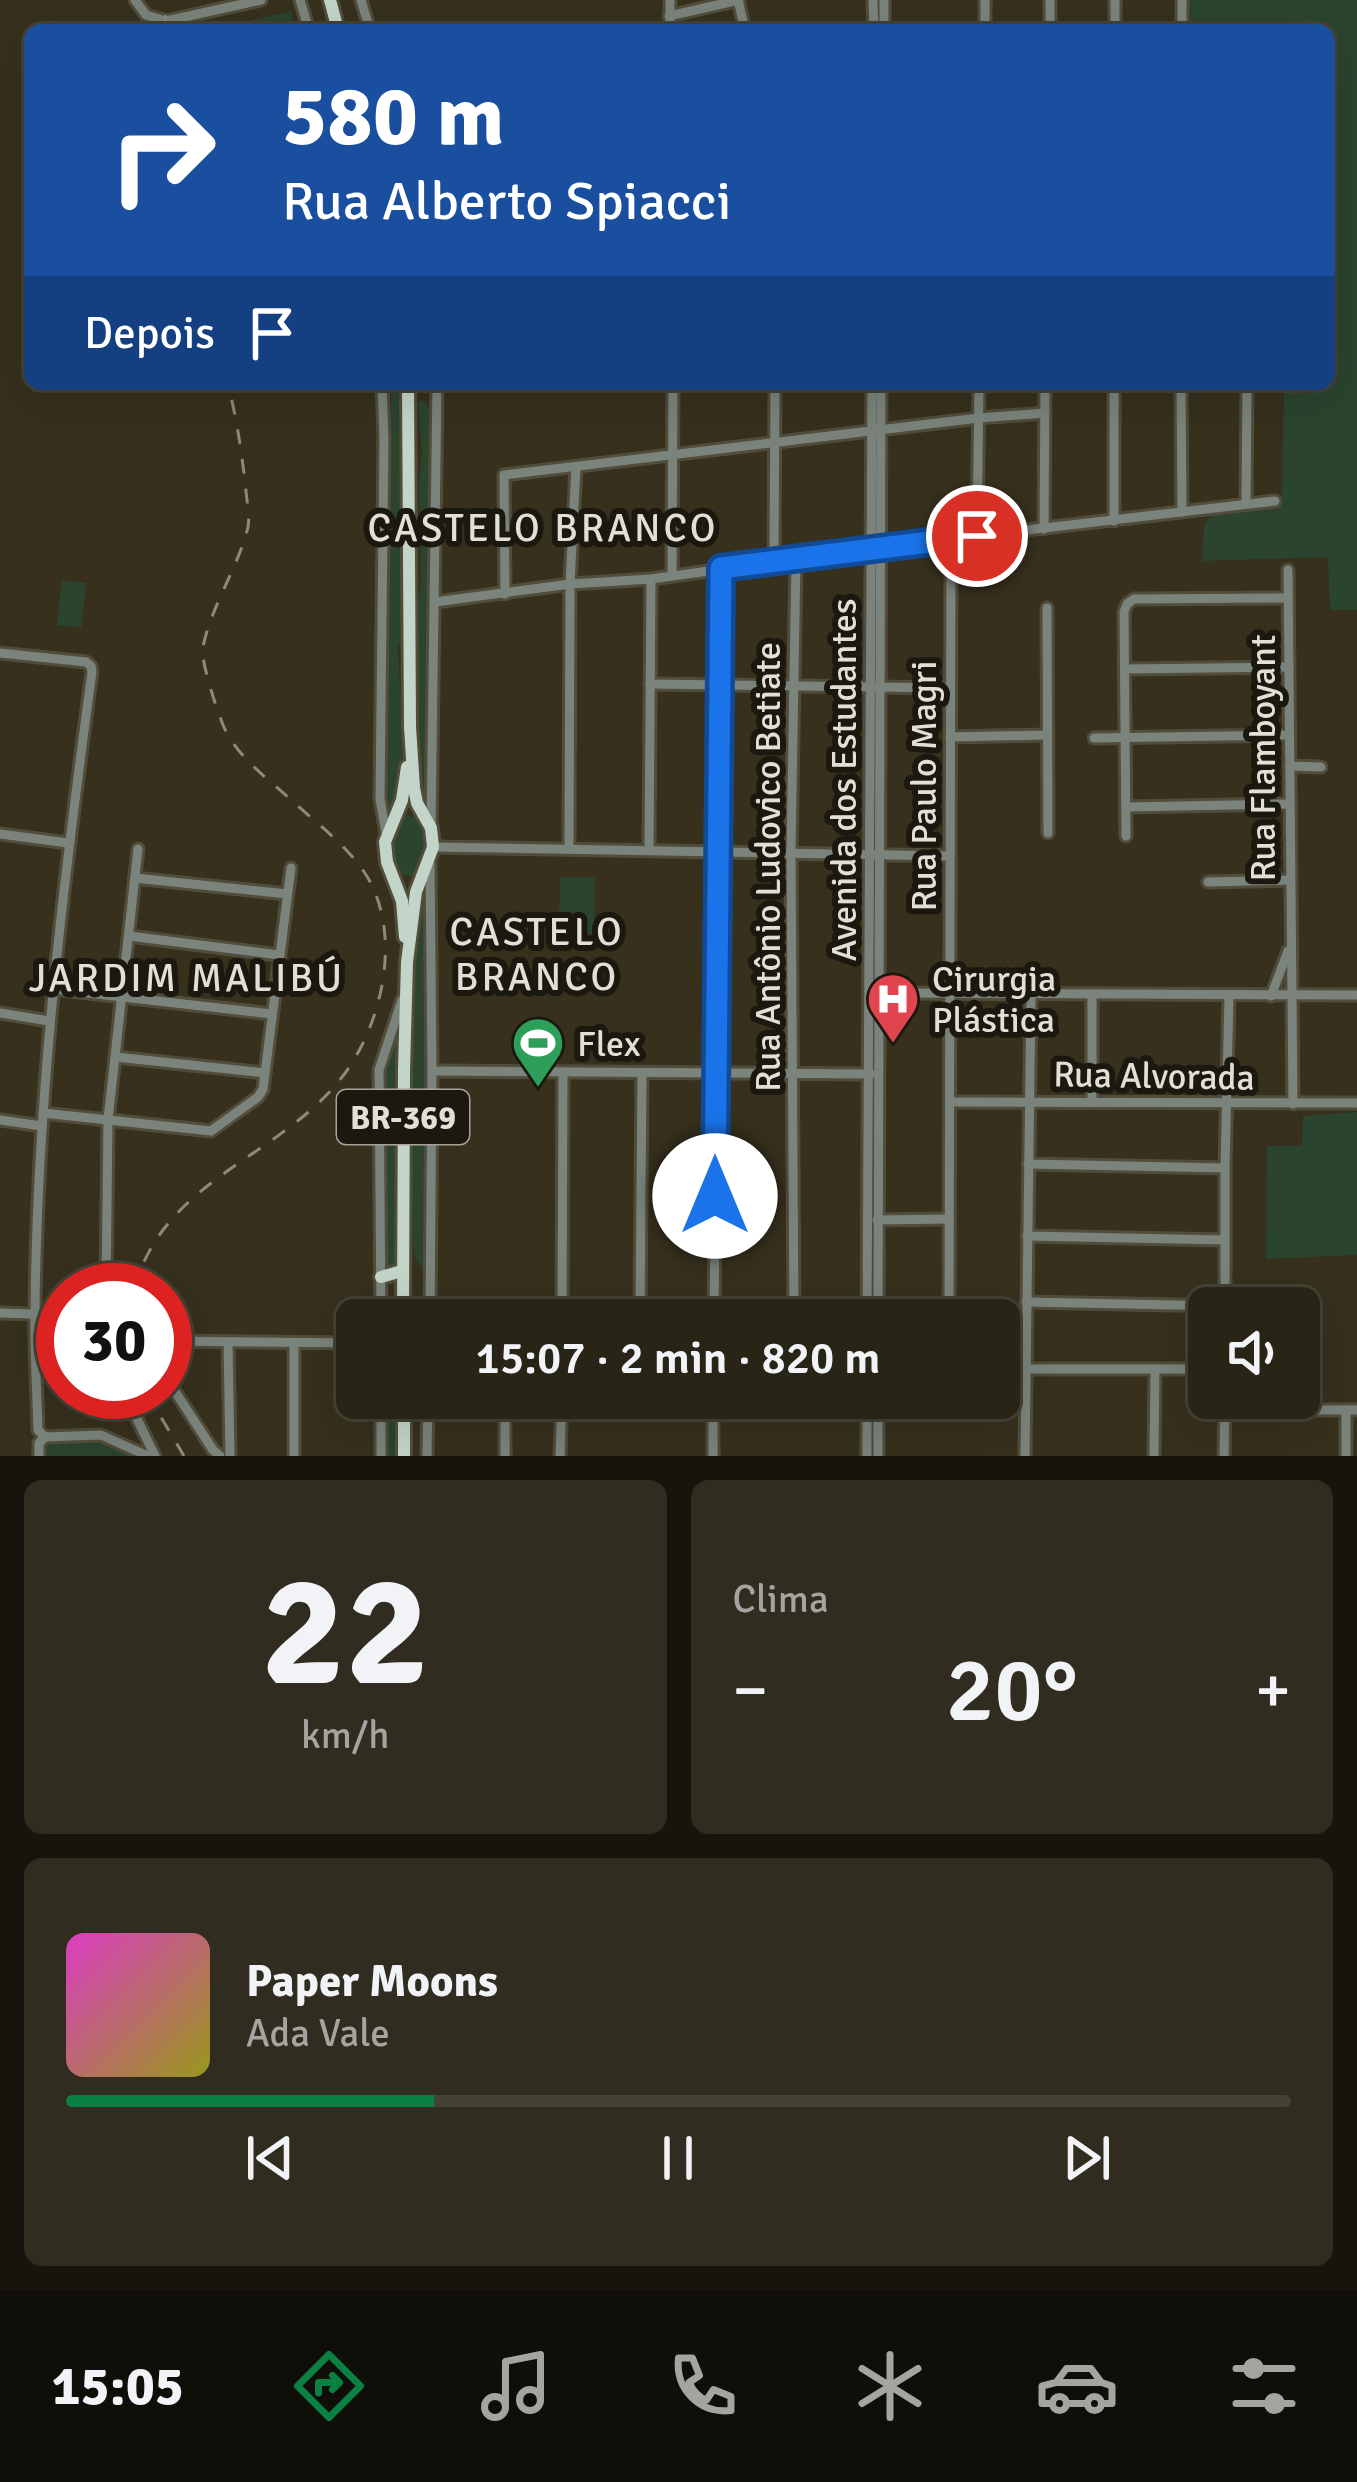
<!DOCTYPE html>
<html lang="pt">
<meta charset="utf-8">
<style>
body{margin:0;font-family:Signika,sans-serif;background:#302c1f;color:#f1f3f6;height:100vh;display:flex;flex-direction:column;font-size:45px;white-space:nowrap}
*{box-sizing:border-box;margin:0}
p{font-size:39px;color:#a5a4a1}
.icon{flex:none;width:66px;height:66px;fill:none;stroke:currentColor;stroke-width:2;stroke-linecap:round;stroke-linejoin:round}
.map{position:relative;height:1456px;overflow:hidden}
.drawer{display:flex;flex-direction:column;gap:24px;padding:24px;background:#16140c;flex:1}
.drawer>*{flex:none}
.top-card{position:absolute;left:24px;top:24px;width:1311px;height:366px;border-radius:18px;box-shadow:0 12px 48px #0002,0 0 0 3px #444135;background:#1a4fa0;color:#fff;overflow:hidden}
.controls{position:absolute;left:1188px;top:1287px;display:grid;gap:24px}
.controls a{display:grid;place-items:center;width:132px;height:132px;border-radius:18px;background:#282416;box-shadow:0 12px 48px #0002,0 0 0 3px #444135;font-size:60px}
.speed{position:absolute;left:36px;top:1263px;display:flex;gap:24px;font-size:60px;font-weight:700;text-align:center}
.speed>*{display:grid;place-content:center;width:156px;height:156px;border-radius:50%;background:#282416;box-shadow:0 12px 48px #0002,0 0 0 3px #444135;line-height:1}
.speed .limit{border:18px solid #d22;background:#fff;color:#111}
.pin{position:absolute;display:grid;place-items:center;width:102px;height:102px;color:#fff;margin:-51px;border:6px solid #fff;border-radius:50%;box-shadow:0 3px 12px #0007}
.me{position:absolute;width:132px;margin:-66px;rotate:0deg;stroke-linejoin:round;filter:drop-shadow(0 0 9px #0008)}
.turn{display:flex;align-items:center;gap:42px;height:252px;padding:0 60px;font-size:54px}
.turn .icon{width:156px;height:156px;stroke-width:2.5}
.turn b{display:block;font-size:84px;line-height:102px}
.then{display:flex;align-items:center;height:114px;padding:0 60px;background:#0003;gap:24px;font-size:45px}
.big{font-size:90px;font-weight:600;line-height:1.1}
.drawer .card{flex:1;display:flex;flex-direction:column;justify-content:center;gap:18px;min-width:0;padding:0 42px;border-radius:18px;background:#302c1f}
.drawer .dial{align-items:center;gap:0}
.dial b{font-size:156px;line-height:1}
.song{display:flex;align-items:center;gap:36px}
.cover{width:144px;height:144px;border-radius:18px;background:linear-gradient(135deg,hsl(310 70% 55%),hsl(60 70% 35%))}
.played{height:12px;border-radius:6px;background:linear-gradient(90deg,#0b8043 30%,#444135 30%)}
.keys{display:flex;justify-content:space-around;direction:ltr}
.heat{display:flex;justify-content:space-between;align-items:center;font-size:66px;direction:ltr}
.drawer .tiles{flex:1;display:grid;gap:24px;grid-template-columns:1fr 1fr}
.card:last-child{grid-column:span 2}
.trip{position:absolute;left:336px;top:1299px;width:684px;height:120px;border-radius:18px;background:#282416;box-shadow:0 12px 48px #0002,0 0 0 3px #444135;font-weight:600;line-height:120px;text-align:center}
.menu{display:flex;height:192px;justify-content:space-around;align-items:center;background:#100e09;color:#a5a4a1}
.menu .icon{width:84px;height:84px}
.menu .on{color:#0b8043}
.menu b{font-size:54px;color:#f1f3f6}
.map>svg:first-child{display:block}
.green{fill:#2b442e}
.lines{fill:none;stroke-linecap:round;stroke-linejoin:round}
.minor-casing{stroke:#524c3a;stroke-width:15}
.major-casing{stroke:#524c3a;stroke-width:18}
.minor{stroke:#7a837c;stroke-width:9}
.major{stroke:#c3d5c8;stroke-width:12}
.rail{stroke:#8e897b;stroke-width:3;stroke-dasharray:15 15;stroke-linecap:butt}
.route-casing{stroke:#114b97;stroke-width:30}
.route{stroke:#1a73e8;stroke-width:21}
.labels{text-anchor:middle;stroke-width:12;stroke-linejoin:round;paint-order:stroke}
.shield{fill:#1b1810;stroke:#a7a399;stroke-width:3}
.shield-label{font-size:33px;font-weight:bold;fill:#e3dfd4}
.street-label{font-size:36px;fill:#e3dfd4;stroke:#1b1810}
.poi-label{font-size:36px;fill:#e3dfd4;stroke:#1b1810;text-anchor:start}
.neighbourhood-label{font-size:39px;letter-spacing:3px;fill:#e3dfd4;stroke:#1b1810}
</style>
<div class="map">
<svg width="1357" height="1456" viewBox="0 0 1357 1456">
<rect width="100%" height="100%" fill="#36301d"/>
<g class="green">
<path d="M1189,0h168v610h-27l-2,-53 -126,4 2,-37 8,-9 65,-8 5,-15 2,-108h45v-354h-139z"/>
<path d="M291,11l4,19h-41l-2,-10z"/>
<path d="M391,384h8l4,74 -3,23 3,50 -1,111 -4,5c0,36 16,142 -10,166z"/>
<path d="M421,400l6,4 2,6v400l-9,-8 -2,-200 3,-19 -2,-97 3,-33 -4,-51z"/>
<path d="M62,580l24,3 -5,45 -24,-3z"/>
<path d="M406,815l14,4c12,22 9,76 -24,51 -7,-20 -7,-42 10,-55z"/>
<path d="M431,860l-4,409c-11,-4 -13,-13 -14,-23l-6,-284 10,-67z"/>
<path d="M560,877h35l-1,57h-35z"/>
<path d="M404,1005l-5,262 -13,6 -1,-214z"/>
<path d="M1357,1112v143l-91,4 1,-113h35l1,-30z"/>
<rect x="385" y="1398" width="13" height="58"/>
<path d="M53,1439l60,4 18,13h-89l-1,-14z"/>
</g>
<g class="lines">
<g class="minor-casing">
<g id="minor">
<path d="M135,0l11,15 20,6 95,-21"/>
<path d="M300,0l9,30"/>
<path d="M361,0l9,30"/>
<path d="M670,0v30"/>
<path d="M738,0l7,30"/>
<path d="M873,0l1,30"/>
<path d="M669,16l70,-16"/>
<path d="M868,30h72"/>
<path d="M884,30v-30"/>
<path d="M985,30v-30"/>
<path d="M1050,30v-30"/>
<path d="M1115,30v-30"/>
<path d="M1182,30v-30"/>
<path d="M382,384l2,55 -4,360 6,34"/>
<path d="M1114,384v137"/>
<path d="M1181,384l1,128"/>
<path d="M1246,503l1,-119"/>
<path d="M1044,529l1,-145"/>
<path d="M977,536l2,-152"/>
<path d="M774,561l1,-177"/>
<path d="M1288,570l5,534"/>
<path d="M672,576l1,-192"/>
<path d="M505,594l-1,-119 475,-57 66,-5"/>
<path d="M435,602l135,-18 81,-5 230,-32 394,-46"/>
<path d="M1047,608l1,225"/>
<path d="M0,653l86,9 5,4 1,6c-29,212 -55,424 -57,639 -1,39 2,79 3,119l7,7"/>
<path d="M1125,669l164,-2"/>
<path d="M650,684l300,4"/>
<path d="M950,737l97,-2"/>
<path d="M1094,738l195,-3"/>
<path d="M1290,766l31,1"/>
<path d="M1126,807l164,-3"/>
<path d="M431,828l6,-444"/>
<path d="M0,834l68,9"/>
<path d="M1126,836l-2,-224 3,-8 7,-5 154,-1"/>
<path d="M433,847l517,9"/>
<path d="M569,849l1,-265 6,-117"/>
<path d="M649,850l2,-271"/>
<path d="M135,878l152,16"/>
<path d="M1208,882l82,-2"/>
<path d="M129,936l150,19"/>
<path d="M53,989l219,25"/>
<path d="M875,993l482,2"/>
<path d="M1092,994v108"/>
<path d="M1271,996l17,-45"/>
<path d="M0,1013l49,8"/>
<path d="M116,1057l149,16"/>
<path d="M432,1071l439,3"/>
<path d="M950,1102l407,1"/>
<path d="M43,1113l168,18 47,-34 5,-8 28,-221"/>
<path d="M0,1120l42,6"/>
<path d="M1028,1164l197,4"/>
<path d="M877,1220l72,-1"/>
<path d="M1027,1236l198,4"/>
<path d="M106,1290l2,-170 30,-271"/>
<path d="M1026,1302l199,4"/>
<path d="M1225,1308v-140l4,-173"/>
<path d="M0,1313l63,2"/>
<path d="M381,1320l-2,-250 23,-70"/>
<path d="M430,1320l2,-249 -2,-208"/>
<path d="M562,1320l1,-248"/>
<path d="M640,1320l2,-247"/>
<path d="M714,1320l7,-751"/>
<path d="M794,1320l-3,-469 5,-293"/>
<path d="M867,1320l5,-936"/>
<path d="M878,1320l3,-936"/>
<path d="M949,1320l2,-781"/>
<path d="M165,1341l192,2"/>
<path d="M228,1342l2,114"/>
<path d="M999,1369h210"/>
<path d="M165,1376l48,74 7,6"/>
<path d="M124,1392l31,64"/>
<path d="M381,1398v58"/>
<path d="M878,1398v58"/>
<path d="M1225,1410h132"/>
<path d="M45,1437l56,-2 47,21"/>
<path d="M39,1456v-13l6,-6"/>
<path d="M294,1456v-113"/>
<path d="M427,1456l1,-58"/>
<path d="M505,1456v-58"/>
<path d="M560,1456l2,-58"/>
<path d="M713,1456v-58"/>
<path d="M867,1456v-58"/>
<path d="M1025,1456l6,-462"/>
<path d="M1154,1456l1,-87"/>
<path d="M1224,1456l1,-58"/>
<path d="M1346,1456v-46"/>
</g>
</g>
<g class="major-casing">
<g id="major">
<path d="M330,0l8,30"/>
<path d="M405,937l-3,-36 -15,-39 -2,-20 17,-42 5,-33"/>
<path d="M381,1277l21,-6"/>
<path d="M403,1320l1,-250 3,-108 9,-70 17,-45 -2,-19 -14,-25 -3,-15 -4,-61 -2,-343"/>
<path d="M404,1398v58"/>
</g>
</g>
<use href="#minor" class="minor"/>
<use href="#major" class="major"/>
<g class="rail">
<path d="M164,30l3,-30"/>
<path d="M134,1290c31,-119 164,-135 221,-232 33,-56 47,-143 1,-197 -19,-23 -44,-42 -66,-62 -24,-22 -54,-43 -67,-74 -6,-15 -23,-65 -20,-78 8,-41 35,-79 45,-120 2,-11 -1,-24 -2,-36 -4,-37 -9,-71 -18,-107"/>
<path d="M146,1392l38,64"/>
</g>
</g>
<g class="lines">
<g class="route-casing">
<path id="route" d="M715,1196l6,-628 256,-32"/>
</g>
<use href="#route" class="route"/>
</g>
<defs>
<g id="hospital-pin" transform="scale(2.7)"><path d="M0 17L-7.5 6A9.5 9.5 0 1 1 7.5 6Z" fill="#e0444e" stroke="#1b1810"/><path d="M-5-5h3v3.5h4V-5h3V5h-3V1.5h-4V5h-3Z" fill="#fff"/></g>
<g id="stadium-pin" transform="scale(2.7)"><path d="M0 17L-7.5 6A9.5 9.5 0 1 1 7.5 6Z" fill="#2e9e5b" stroke="#1b1810"/><path d="M0-5a6.5 5 0 1 0 0 10a6.5 5 0 1 0 0-10ZM-3.5-1.8h7v3.6h-7Z" fill="#fff"/></g>
</defs>
<g fill-rule="evenodd">
<use href="#hospital-pin" x="893" y="999"/>
<use href="#stadium-pin" x="538" y="1043"/>
</g>
<g class="labels">
<rect class="shield" x="337" y="1090" width="132" height="54" rx="9"/>
<g class="shield-label">
<text x="403" y="1129">BR-369</text>
</g>
<g class="street-label">
<text transform="translate(1262 758) rotate(-90)" y="13">Rua Flamboyant</text>
<text transform="translate(843 780) rotate(-90)" y="13">Avenida dos Estudantes</text>
<text transform="translate(923 786) rotate(-90)" y="13">Rua Paulo Magri</text>
<text transform="translate(767 867) rotate(-90)" y="13">Rua Antônio Ludovico Betiate</text>
<text transform="translate(1154 1075) rotate(1)" y="13">Rua Alvorada</text>
</g>
<g class="poi-label">
<text x="932" y="991">Cirurgia<tspan x="932" dy="41">Plástica</tspan></text>
<text x="577" y="1056">Flex</text>
</g>
<g class="neighbourhood-label">
<text x="543" y="541">CASTELO BRANCO</text>
<text x="537" y="945">CASTELO<tspan x="537" dy="45">BRANCO</tspan></text>
<text x="187" y="991">JARDIM MALIBÚ</text>
</g>
</g>
</svg>
<div class="controls">
<a><svg class="icon" aria-label="sound" viewBox="0 0 24 24"><path d="M4 9h4l5-4v14l-5-4H4zM17 9q2 3 0 6"/></svg></a>
</div>
<div class="speed"><div class="limit">30</div></div>
<div class="pin" style="left:977px;top:536px;background:#d93025"><svg class="icon" aria-label="arrive" viewBox="0 0 24 24"><path d="M6 21V4h12l-3 4 3 4H6"/></svg></div>
<svg class="me" style="left:715px;top:1196px" viewBox="-20 -20 40 40"><circle r="19" fill="#fff"/><path d="M0-13L10 11 0 6-10 11z" fill="#1a73e8"/></svg>
<div class="trip">15:07 · 2 min · 820 m</div>
<div class="top-card">
<div class="turn"><svg class="icon" aria-label="right" viewBox="0 0 24 24"><path d="M7 20v-9h11M14 6l5 5-5 5"/></svg><div><b>580 m</b>Rua Alberto Spiacci</div></div>
<div class="then">Depois<svg class="icon" aria-label="arrive" viewBox="0 0 24 24"><path d="M6 21V4h12l-3 4 3 4H6"/></svg></div>
</div>
</div>
<section class="drawer">
<div class="tiles">
<div class="card dial"><b>22</b><p>km/h</p></div>
<div class="card"><p>Clima</p>
<div class="heat"><a>−</a><b class="big">20°</b><a>+</a></div>
</div>
<div class="card">
<div class="song"><i class="cover"></i><div><b>Paper Moons</b><p>Ada Vale</p></div></div>
<div class="played"></div>
<div class="keys"><svg class="icon" aria-label="previous" viewBox="0 0 24 24"><path d="M18 5L8 12l10 7zM5 5v14"/></svg><svg class="icon" aria-label="pause" viewBox="0 0 24 24"><path d="M8 5v14M16 5v14"/></svg><svg class="icon" aria-label="next" viewBox="0 0 24 24"><path d="M6 5l10 7-10 7zM19 5v14"/></svg></div>
</div>
</div>
</section>
<nav class="menu">
<b>15:05</b>
<svg class="icon on" aria-label="directions" viewBox="0 0 24 24"><path d="M12 3l9 9-9 9-9-9zM9 14v-3h6M13 9l2 2-2 2"/></svg>
<svg class="icon" aria-label="music" viewBox="0 0 24 24"><path d="M9 18V5l10-2v13"/><circle cx="6" cy="18" r="3"/><circle cx="16" cy="16" r="3"/></svg>
<svg class="icon" aria-label="phone" viewBox="0 0 24 24"><path d="M5 4h4l2 5-3 2q2 4 5 5l2-3 5 2v4C11 20 4 13 5 4z"/></svg>
<svg class="icon" aria-label="climate" viewBox="0 0 24 24"><path d="M12 3v18M4 7l16 10M4 17L20 7"/></svg>
<svg class="icon" aria-label="car" viewBox="0 0 24 24"><path d="M5 17H2v-5l4-1 3-4h7l3 4 3 1v5h-3M9 17h6M6 11h13"/><circle cx="7" cy="17" r="2"/><circle cx="17" cy="17" r="2"/></svg>
<svg class="icon" aria-label="filters" viewBox="0 0 24 24"><path d="M4 7h16M4 17h16"/><circle cx="9" cy="7" r="2"/><circle cx="15" cy="17" r="2"/></svg>
</nav>
